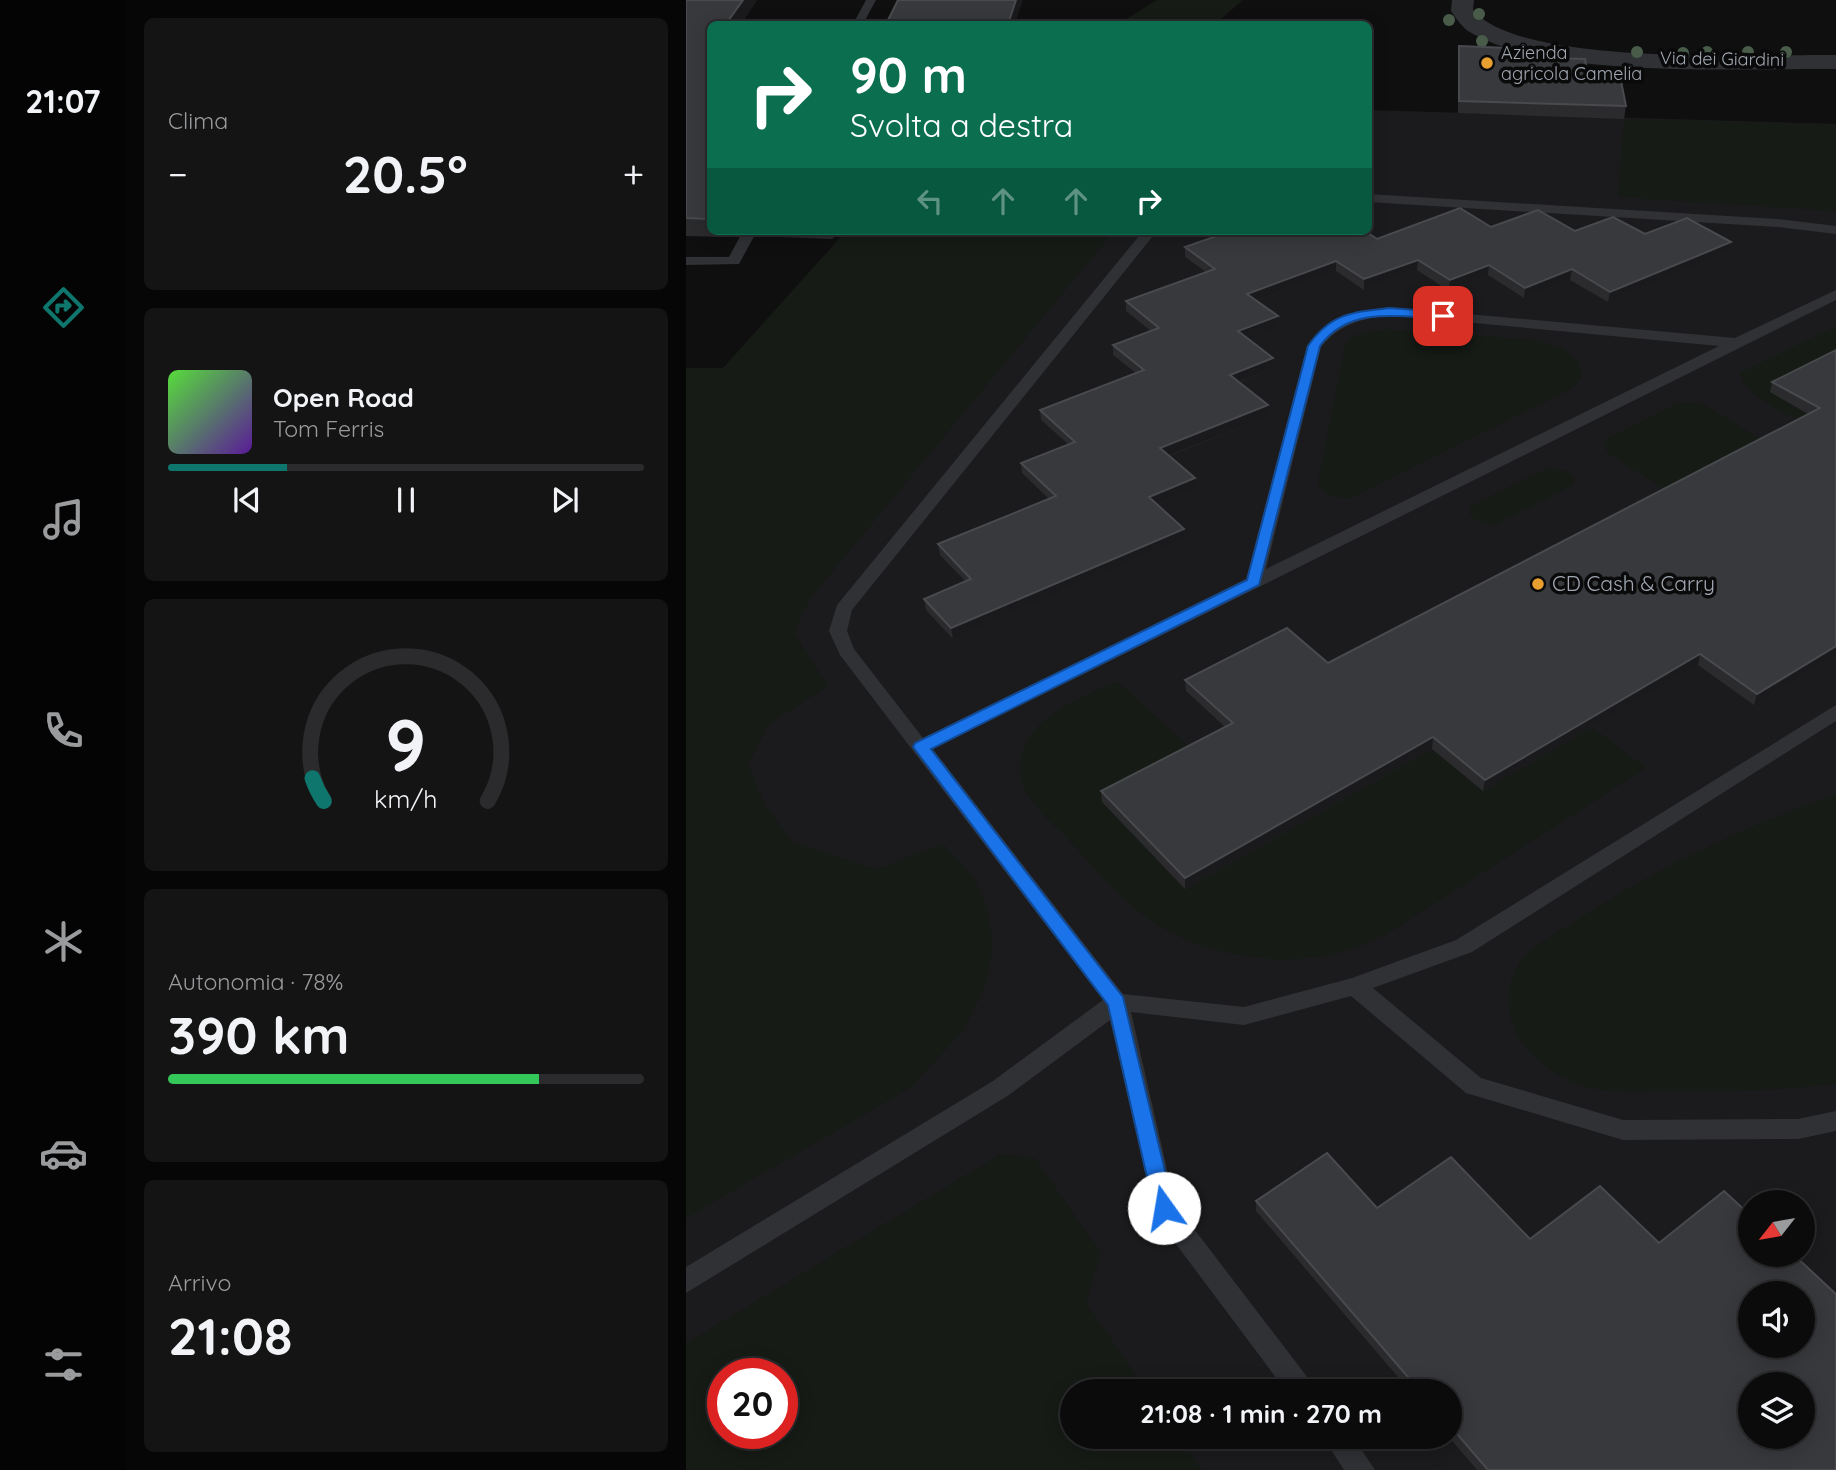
<!DOCTYPE html>
<html lang="it">
<meta charset="utf-8">
<style>
body{margin:0;font-family:Quicksand,sans-serif;background:#141415;color:#f1f3f6;height:100vh;display:flex;flex-direction:column;font-size:26px;white-space:nowrap}
*{box-sizing:border-box;margin:0}
p{font-size:23px;color:#9a9b9d}
.icon{flex:none;width:38px;height:38px;fill:none;stroke:currentColor;stroke-width:2;stroke-linecap:round;stroke-linejoin:round}
.map{position:relative;flex:1;overflow:hidden}
.drawer{display:flex;flex-direction:column;gap:18px;padding:18px;background:#060607;width:560px}
.drawer>*{flex:none}
.guide{position:absolute;left:21px;top:21px;width:665px;height:214px;border-radius:10px;box-shadow:0 4px 18px #0003,0 0 0 2px #2b2b2d;background:#0b6e4f;color:#fff;overflow:hidden}
.needle{width:46px;rotate:239deg}
.fabs{position:absolute;left:1052px;top:1190px;display:grid;gap:14px}
.fabs a{display:grid;place-items:center;width:77px;height:77px;border-radius:50%;background:#0b0b0c;box-shadow:0 4px 18px #0003,0 0 0 2px #2b2b2d;font-size:35px}
.speed{position:absolute;left:21px;top:1358px;display:flex;gap:14px;font-size:35px;font-weight:700;text-align:center}
.speed>*{display:grid;place-content:center;width:91px;height:91px;border-radius:50%;background:#0b0b0c;box-shadow:0 4px 18px #0003,0 0 0 2px #2b2b2d;line-height:1}
.speed .limit{border:10px solid #d22;background:#fff;color:#111}
.pin{position:absolute;display:grid;place-items:center;width:60px;height:60px;color:#fff;margin:-30px;border-radius:14px;box-shadow:0 4px 10px #0006}
.me{position:absolute;width:77px;margin:-38px;rotate:347deg;stroke-linejoin:round;filter:drop-shadow(0 0 5px #0008)}
.turn{display:flex;align-items:center;gap:24px;height:147px;padding:0 28px;font-size:32px}
.turn .icon{width:91px;height:91px;stroke-width:2.5}
.turn b{display:block;font-size:49px;line-height:60px}
.lanes{display:flex;align-items:center;height:66px;padding:0 28px;background:#0003;justify-content:center;gap:35px;direction:ltr}
.lanes .off{opacity:.35}
.big{font-size:52px;font-weight:700;line-height:1.1}
.drawer .tile{flex:1;display:flex;flex-direction:column;justify-content:center;gap:10px;min-width:0;padding:0 24px;border-radius:10px;background:#141415}
.drawer .dial{align-items:center;gap:0}
.dial svg{height:182px;overflow:visible;fill:none;stroke:#2b2b2d;stroke-width:7;stroke-linecap:round;text-anchor:middle}
.dial text{fill:#f1f3f6;stroke:none}
.song{display:flex;align-items:center;gap:21px}
.cover{width:84px;height:84px;border-radius:10px;background:linear-gradient(135deg,hsl(110 70% 55%),hsl(270 70% 35%))}
.played{height:7px;border-radius:4px;background:linear-gradient(90deg,#0f766e 25%,#2b2b2d 25%)}
.keys{display:flex;justify-content:space-around;direction:ltr}
.heat{display:flex;justify-content:space-between;align-items:center;font-size:38px;direction:ltr}
.charge{height:10px;border-radius:5px;background:linear-gradient(90deg,#34c759 78%,#2b2b2d 0)}
.trip{position:absolute;left:374px;top:1379px;width:402px;height:70px;border-radius:35px;background:#0b0b0c;box-shadow:0 4px 18px #0003,0 0 0 2px #2b2b2d;font-weight:700;line-height:70px;text-align:center}
main{display:flex;flex:1;min-height:0}
.menu{display:flex;flex-direction:column;width:126px;justify-content:space-around;align-items:center;background:#040405;color:#9a9b9d}
.menu .icon{width:49px;height:49px}
.menu .on{color:#0f766e}
.menu b{font-size:32px;color:#f1f3f6}
.map>svg:first-child{display:block}
.built{fill:#1b1b1d;fill-rule:evenodd}
.green{fill:#161b16;fill-rule:evenodd}
.lines{fill:none;stroke-linecap:round;stroke-linejoin:round}
.service{fill:#303135;fill-rule:evenodd}
.tertiary{fill:#303135;fill-rule:evenodd}
.tree{fill:#495c4a}
.wall{fill:#2b2b2e}
.shaded-wall{fill:#1a1a1c}
.building{fill:#38393c;stroke:#484a4e;stroke-width:2;fill-rule:evenodd}
.route{fill:#1a73e8;stroke:#114b97;stroke-width:2}
.poi-dot{fill:#e7a030;stroke:#0a0a0b;stroke-width:2.5}
.labels{text-anchor:middle;stroke-width:7;stroke-linejoin:round;paint-order:stroke}
.far-poi-label{font-size:18px;fill:#a1a7b1;stroke:#0a0a0b;text-anchor:start}
.far-street-label{font-size:18px;fill:#a1a7b1;stroke:#0a0a0b}
.poi-label{font-size:21px;fill:#a1a7b1;stroke:#0a0a0b;text-anchor:start}
</style>
<main>
<nav class="menu">
<b>21:07</b>
<svg class="icon on" aria-label="directions" viewBox="0 0 24 24"><path d="M12 3l9 9-9 9-9-9zM9 14v-3h6M13 9l2 2-2 2"/></svg>
<svg class="icon" aria-label="music" viewBox="0 0 24 24"><path d="M9 18V5l10-2v13"/><circle cx="6" cy="18" r="3"/><circle cx="16" cy="16" r="3"/></svg>
<svg class="icon" aria-label="phone" viewBox="0 0 24 24"><path d="M5 4h4l2 5-3 2q2 4 5 5l2-3 5 2v4C11 20 4 13 5 4z"/></svg>
<svg class="icon" aria-label="climate" viewBox="0 0 24 24"><path d="M12 3v18M4 7l16 10M4 17L20 7"/></svg>
<svg class="icon" aria-label="car" viewBox="0 0 24 24"><path d="M5 17H2v-5l4-1 3-4h7l3 4 3 1v5h-3M9 17h6M6 11h13"/><circle cx="7" cy="17" r="2"/><circle cx="17" cy="17" r="2"/></svg>
<svg class="icon" aria-label="filters" viewBox="0 0 24 24"><path d="M4 7h16M4 17h16"/><circle cx="9" cy="7" r="2"/><circle cx="15" cy="17" r="2"/></svg>
</nav>
<section class="drawer">
<div class="tile"><p>Clima</p>
<div class="heat"><a>−</a><b class="big">20.5°</b><a>+</a></div>
</div>
<div class="tile">
<div class="song"><i class="cover"></i><div><b>Open Road</b><p>Tom Ferris</p></div></div>
<div class="played"></div>
<div class="keys"><svg class="icon" aria-label="previous" viewBox="0 0 24 24"><path d="M18 5L8 12l10 7zM5 5v14"/></svg><svg class="icon" aria-label="pause" viewBox="0 0 24 24"><path d="M8 5v14M16 5v14"/></svg><svg class="icon" aria-label="next" viewBox="0 0 24 24"><path d="M6 5l10 7-10 7zM19 5v14"/></svg></div>
</div>
<div class="tile dial"><svg viewBox="0 0 100 80">
<path d="M14 69A42 42 0 1 1 86 69"/>
<path d="M14 69A42 42 0 0 1 9 59" stroke="#0f766e"/>
<text x="50" y="56" font-size="32" font-weight="700">9</text>
<text x="50" y="72" font-size="11">km/h</text>
</svg></div>
<div class="tile"><p>Autonomia · 78%</p><b class="big">390 km</b><div class="charge"></div></div>
<div class="tile"><p>Arrivo</p><b class="big">21:08</b></div>
</section>
<div class="map">
<svg width="1150" height="1470" viewBox="0 0 1150 1470">
<rect width="100%" height="100%" fill="#0f0f10"/>
<path class="built" d="M683,110l467,14v1346h-1150v-677l49,-131 334,-431h299zM1064,1202h52v53h-52zM1064,1293h52v53h-52zM37,1374h59v59h-59zM1064,1384h52v53h-52zM387,1391h378v46h-378z"/>
<g class="green">
<path d="M471,0h86l-28,24h-97z"/>
<path d="M938,119l212,5v87l-218,-14z"/>
<path d="M160,231h268l-302,365 -12,21 -5,17 33,52 -59,38 -21,41 18,42 27,35 84,27 66,-25 30,32 14,32 6,36 -7,40 -23,47 -53,57 -224,130v-850h37z"/>
<path d="M1150,326v33l-66,33 47,27 -10,5c-22,-12 -60,-25 -67,-51z"/>
<path d="M698,329l151,11c21,5 42,11 47,35l-6,10 -15,9 -210,104c-14,0 -26,-1 -33,-15l27,-137 8,-10z"/>
<path d="M1005,402l12,2 66,40 -97,50 -63,-40 -5,-7 2,-8 72,-36z"/>
<path d="M862,468l22,4 5,6 -2,7 -77,39c-12,0 -20,-1 -27,-12l2,-6z"/>
<path d="M431,681l79,72 236,-4 51,42 109,-64 54,41 -262,168c-14,5 -29,13 -45,17 -59,15 -139,2 -189,-33 -31,-23 -57,-54 -83,-82 -21,-22 -53,-45 -46,-79 8,-44 62,-61 96,-78z"/>
<path d="M1150,794v290c-53,6 -105,7 -159,7 -26,0 -54,2 -80,-2 -35,-5 -77,-34 -86,-70 -5,-24 -2,-46 15,-64 13,-14 36,-25 53,-36 83,-55 164,-91 257,-125z"/>
<path d="M315,1154l34,4 66,95 -15,50 61,88h-74v46h105l24,33h-516v-127zM37,1374h59v59h-59z"/>
</g>
<g class="lines">
<g class="service">
<path d="M180,0h10l-13,24h-10z"/>
<path d="M682,194l409,25 59,7v8l-59,-7 -409,-25z"/>
<path d="M57,231h14l-18,33 -53,1v-8h43z"/>
<path d="M457,231h14l-305,379 -5,21 7,18 69,89 323,-159 61,-233c21,-29 48,-35 82,-39l346,31 101,-48v10l-903,449 190,245 121,13 108,-29 104,-38 380,-235v16l-364,231 -99,36 108,90 142,42 175,-1 38,-8v20l-38,8 -175,1 -157,-47 -115,-97 -107,29 -113,-13 44,192 136,178 4,9h-29l-131,-175 -45,-196 -101,75 -323,198v-26l307,-186 110,-81 -263,-345 -11,-24 8,-26zM703,315l330,31 -453,223 55,-222c19,-23 40,-28 68,-32z"/>
<path d="M637,1437h30l22,33h-31z"/>
</g>
<path class="tertiary" d="M766,0h22l-1,10c47,57 288,44 363,45v14c-95,-1 -288,11 -368,-38 -7,-5 -12,-13 -17,-20z"/>
</g>
<g class="tree">
<circle cx="793" cy="14" r="6"/>
<circle cx="763" cy="20" r="6"/>
<circle cx="796" cy="41" r="6"/>
<circle cx="951" cy="52" r="6"/>
<circle cx="1021" cy="52" r="6"/>
<circle cx="1062" cy="52" r="6"/>
<circle cx="1100" cy="52" r="6"/>
<circle cx="828" cy="53" r="6"/>
<circle cx="997" cy="53" r="6"/>
</g>
<g class="wall">
<path d="M0,0h71l-16,24h-31v207h31l-3,4 -13,-1 -2,3 -37,-1z"/>
<path d="M773,46l50,11 78,13 39,36 -2,13 -166,-6v-55z"/>
<path d="M805,227l154,7 86,8 -2,10 -121,50 -38,-22 -46,18 -36,-23 -39,16 -32,-21 -53,20 -28,-19 -80,30 22,26 -31,11 26,30 -34,14 29,34 -99,40 26,22v11l-38,16 27,34 -231,100 -27,-29 -2,-11 41,-18 -25,-26 -2,-11 111,-45 -27,-26 -1,-10 47,-19 -27,-24 -1,-10 96,-37 -23,-18v-10l38,-14 -25,-20v-10l80,-29 -21,-15v-10l114,-13 78,5z"/>
<path d="M70,231h81l-4,8 -76,-3z"/>
<path d="M1150,350v305l-82,50 -56,-40 -215,126 -51,-42 -247,140 -83,-87 -1,-11 124,-64 -39,-36 -1,-11 143,-17 480,-249 -38,-22 2,-10z"/>
<path d="M570,1201l121,7 153,31 129,4 177,227h-359l-28,-33h2v-46h-41l-154,-180z"/>
</g>
<g class="shaded-wall">
<path d="M57,0h14l-16,24h-15z"/>
<path d="M330,0h7l-8,24h-7z"/>
<path d="M146,231h5l-4,8z"/>
<path d="M1045,242l-2,10 -121,50 2,-10z"/>
<path d="M732,260l-1,10 -53,20v-11z"/>
<path d="M650,261v10l-89,33v-10z"/>
<path d="M803,265l-1,10 -39,16 1,-11z"/>
<path d="M886,269l-2,11 -46,18 1,-10z"/>
<path d="M592,316v11l-40,15v-11z"/>
<path d="M587,358v10l-43,17v-10z"/>
<path d="M582,405v11l-108,43v-11z"/>
<path d="M509,478v11l-46,19v-11z"/>
<path d="M498,529v10l-231,100 -2,-11z"/>
<path d="M1150,646v9l-82,50 3,-11z"/>
<path d="M1014,654l-2,11 -215,126 2,-11z"/>
<path d="M747,737l-1,12 -247,140v-11z"/>
</g>
<g class="building">
<path d="M0,0h57l-17,24h-16v195l-24,-1z"/>
<path d="M212,0h118l-8,24h-122z"/>
<path d="M773,46l49,2 1,9 76,2 2,11 32,1 7,35 -167,-5z"/>
<path d="M774,208l31,19 47,-17 37,21 38,-14 32,17 42,-16 44,24 -121,50 -38,-23 -47,19 -36,-23 -39,15 -32,-20 -54,19 -28,-18 -89,33 31,22 -40,15 35,27 -43,17 38,30 -108,43 35,30 -46,19 35,32 -233,99 -27,-29 47,-20 -33,-35 118,-48 -35,-33 54,-21 -35,-32 104,-40 -31,-25 46,-17 -33,-27 89,-32 -30,-22 46,-16h63l5,3 9,-3h57l12,8z"/>
<path d="M1150,350v296l-79,48 -57,-40 -215,126 -52,-43 -248,141 -84,-87 132,-68 -48,-43 102,-52 41,35 492,-255 -48,-26z"/>
<path d="M641,1153l50,55 74,-51 79,82 70,-53 59,57 65,-52 26,24v40h44l42,39v176h-348l-37,-43v-36h-31l-164,-190zM1064,1293h52v53h-52zM1064,1384h52v53h-52z"/>
</g>
<path class="route" d="M703,308l54,4 6,4 -6,4c-44,-4 -94,-14 -123,26l-61,239 -328,164 192,248 51,211 -3,7 -7,2 -7,-2 -3,-7 -46,-203 -195,-258 2,-4 332,-163 61,-234c22,-32 44,-34 81,-38z"/>
<g class="poi-dot">
<circle cx="801" cy="63" r="7"/>
<circle cx="852" cy="584" r="7"/>
</g>
<g class="labels">
<g class="far-poi-label">
<text x="815" y="59">Azienda<tspan x="815" dy="21">agricola Camelia</tspan></text>
</g>
<g class="far-street-label">
<text transform="translate(1036 59) rotate(1)" y="6">Via dei Giardini</text>
</g>
<g class="poi-label">
<text x="866" y="591">CD Cash &amp; Carry</text>
</g>
</g>
</svg>
<div class="fabs">
<a><svg class="needle" viewBox="-14 -14 28 28"><path d="M0-13l5 13h-10z" fill="#e53935"/><path d="M0 13l5-13h-10z" fill="#9a9b9d"/></svg></a>
<a><svg class="icon" aria-label="sound" viewBox="0 0 24 24"><path d="M4 9h4l5-4v14l-5-4H4zM17 9q2 3 0 6"/></svg></a>
<a><svg class="icon" aria-label="layers" viewBox="0 0 24 24"><path d="M12 4l9 5-9 5-9-5zM3 14l9 5 9-5"/></svg></a>
</div>
<div class="speed"><div class="limit">20</div></div>
<div class="pin" style="left:757px;top:316px;background:#d93025"><svg class="icon" aria-label="arrive" viewBox="0 0 24 24"><path d="M6 21V4h12l-3 4 3 4H6"/></svg></div>
<svg class="me" style="left:478px;top:1208px" viewBox="-20 -20 40 40"><circle r="19" fill="#fff"/><path d="M0-13L10 11 0 6-10 11z" fill="#1a73e8"/></svg>
<div class="trip">21:08 · 1 min · 270 m</div>
<div class="guide">
<div class="turn"><svg class="icon" aria-label="right" viewBox="0 0 24 24"><path d="M7 20v-9h11M14 6l5 5-5 5"/></svg><div><b>90 m</b>Svolta a destra</div></div>
<div class="lanes"><svg class="icon off" aria-label="left" viewBox="0 0 24 24"><path d="M17 20v-9H6M10 6l-5 5 5 5"/></svg><svg class="icon off" aria-label="ahead" viewBox="0 0 24 24"><path d="M12 20V5M6 11l6-6 6 6"/></svg><svg class="icon off" aria-label="ahead" viewBox="0 0 24 24"><path d="M12 20V5M6 11l6-6 6 6"/></svg><svg class="icon" aria-label="right" viewBox="0 0 24 24"><path d="M7 20v-9h11M14 6l5 5-5 5"/></svg></div>
</div>
</div>
</main>
